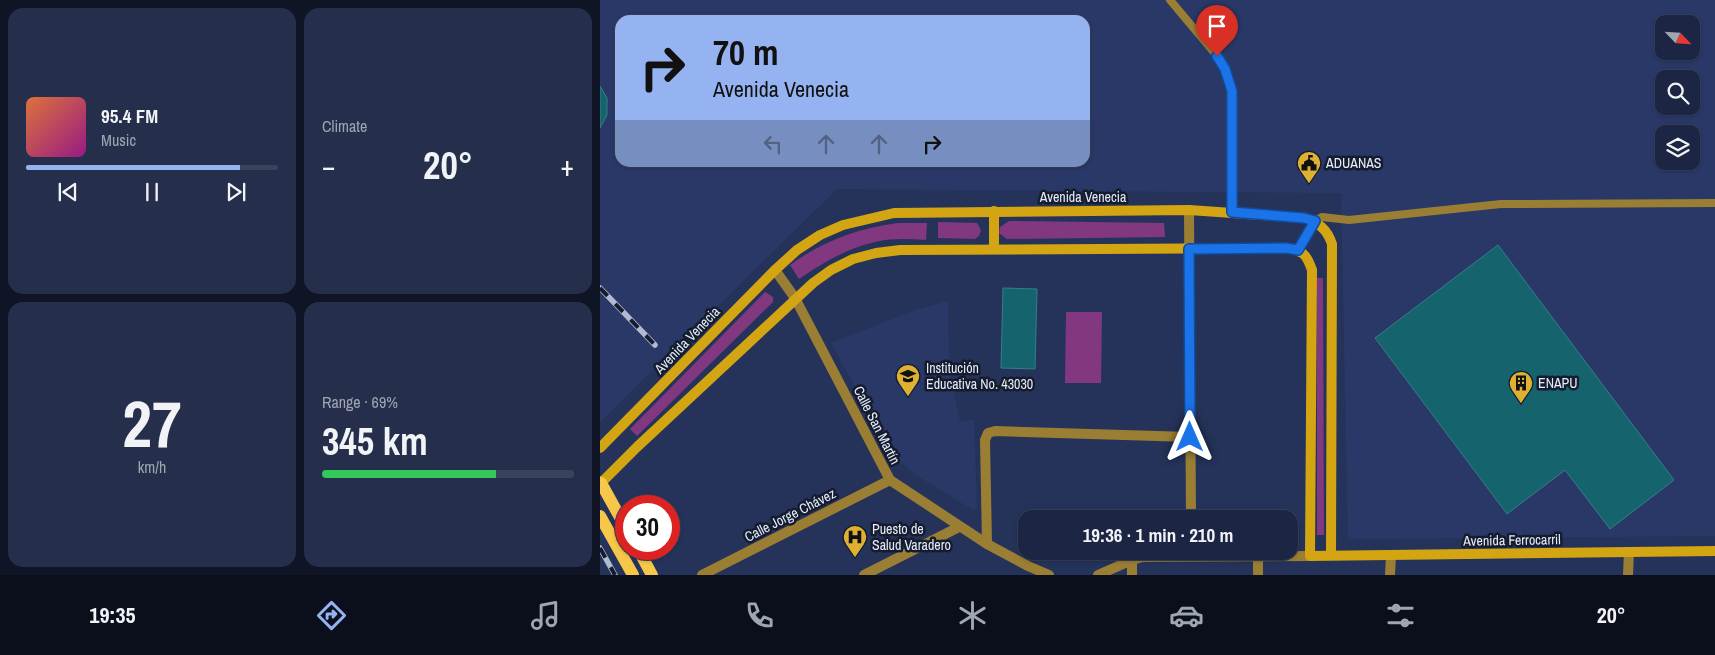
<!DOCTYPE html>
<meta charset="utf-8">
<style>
body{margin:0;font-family:"Archivo Narrow",sans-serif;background:#252e4b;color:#f1f3f6;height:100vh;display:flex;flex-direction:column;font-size:19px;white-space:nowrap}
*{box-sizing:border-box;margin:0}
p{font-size:16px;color:#a0a5b2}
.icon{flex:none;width:28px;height:28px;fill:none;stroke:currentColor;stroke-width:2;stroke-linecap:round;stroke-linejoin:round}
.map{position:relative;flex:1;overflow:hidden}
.details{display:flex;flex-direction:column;gap:8px;padding:8px;background:#0f1525;width:600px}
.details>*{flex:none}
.banner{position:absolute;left:15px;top:15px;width:475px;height:152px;border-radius:15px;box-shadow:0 1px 4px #0004,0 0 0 1px #3a435d;background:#95b2f1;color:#111;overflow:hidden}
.needle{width:32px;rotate:115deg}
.controls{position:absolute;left:1055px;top:15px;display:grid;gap:10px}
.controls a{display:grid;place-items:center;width:45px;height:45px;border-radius:10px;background:#1c2644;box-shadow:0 1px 4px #0004,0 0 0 1px #3a435d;font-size:25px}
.speed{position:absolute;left:15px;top:495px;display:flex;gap:10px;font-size:25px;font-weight:700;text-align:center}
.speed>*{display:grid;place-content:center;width:65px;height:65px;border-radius:50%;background:#1c2644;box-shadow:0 1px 4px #0004,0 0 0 1px #3a435d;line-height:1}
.speed .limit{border:8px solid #d22;background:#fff;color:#111}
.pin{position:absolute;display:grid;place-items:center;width:42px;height:42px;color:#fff;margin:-51px -21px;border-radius:50% 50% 50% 0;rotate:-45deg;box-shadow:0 0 5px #0007}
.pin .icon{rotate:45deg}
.me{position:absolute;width:55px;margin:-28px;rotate:0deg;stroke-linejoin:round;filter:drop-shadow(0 0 4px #0008)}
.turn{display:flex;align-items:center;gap:18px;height:105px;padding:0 15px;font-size:22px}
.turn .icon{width:65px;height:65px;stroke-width:2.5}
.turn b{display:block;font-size:35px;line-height:42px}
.lanes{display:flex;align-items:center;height:48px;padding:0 15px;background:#0003;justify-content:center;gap:25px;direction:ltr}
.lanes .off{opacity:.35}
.big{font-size:38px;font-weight:700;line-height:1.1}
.details .widget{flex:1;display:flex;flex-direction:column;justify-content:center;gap:8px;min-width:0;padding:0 18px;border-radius:15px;background:#252e4b}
.details .dial{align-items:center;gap:0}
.dial b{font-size:65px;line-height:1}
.song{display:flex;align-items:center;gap:15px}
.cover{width:60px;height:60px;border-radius:8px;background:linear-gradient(135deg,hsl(20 70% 55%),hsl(310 70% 35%))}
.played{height:5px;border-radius:2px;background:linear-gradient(90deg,#95b2f1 85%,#3a435d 85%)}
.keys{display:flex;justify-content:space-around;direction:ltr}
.heat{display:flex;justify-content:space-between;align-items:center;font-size:28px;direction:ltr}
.charge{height:8px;border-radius:4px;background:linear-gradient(90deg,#34c759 69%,#3a435d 0)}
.details .tiles{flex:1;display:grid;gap:8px;grid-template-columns:repeat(2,1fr)}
.trip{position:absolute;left:418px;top:510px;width:280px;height:50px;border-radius:15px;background:#1c2644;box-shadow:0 1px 4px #0004,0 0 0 1px #3a435d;font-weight:700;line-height:50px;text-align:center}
.tabs{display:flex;height:80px;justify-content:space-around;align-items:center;background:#0b0f1b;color:#a0a5b2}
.tabs .icon{width:35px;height:35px}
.tabs .active{color:#95b2f1}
.tabs b{font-size:22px;color:#f1f3f6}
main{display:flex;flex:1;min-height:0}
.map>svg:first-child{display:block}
.built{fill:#293867;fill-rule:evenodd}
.green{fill:#823781}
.building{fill:#14636d;stroke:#377f89}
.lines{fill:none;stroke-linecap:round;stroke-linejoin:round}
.lane{stroke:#9a7e34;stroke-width:8}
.street{stroke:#9a7e34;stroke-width:10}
.secondary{stroke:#d3a513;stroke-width:10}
.primary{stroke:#f6c748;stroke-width:12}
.rail-casing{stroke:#b1bacf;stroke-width:5.5}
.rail{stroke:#151c2e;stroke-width:4;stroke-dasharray:11;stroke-linecap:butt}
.route-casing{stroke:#114b97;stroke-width:12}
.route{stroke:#1a73e8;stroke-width:9}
.labels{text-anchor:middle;stroke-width:5;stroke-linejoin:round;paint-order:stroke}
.poi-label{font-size:14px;fill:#e4ebfa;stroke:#151c2e;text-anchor:start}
.street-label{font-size:14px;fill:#e4ebfa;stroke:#151c2e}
</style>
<main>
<section class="details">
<div class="tiles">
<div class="widget">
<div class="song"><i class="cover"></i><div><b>95.4 FM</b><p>Music</p></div></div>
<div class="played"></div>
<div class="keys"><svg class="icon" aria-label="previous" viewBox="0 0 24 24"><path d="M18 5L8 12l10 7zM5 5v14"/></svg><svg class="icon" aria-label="pause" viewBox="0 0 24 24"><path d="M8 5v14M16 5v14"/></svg><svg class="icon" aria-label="next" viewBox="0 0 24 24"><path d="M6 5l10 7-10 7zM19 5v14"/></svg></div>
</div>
<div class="widget"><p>Climate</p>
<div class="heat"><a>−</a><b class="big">20°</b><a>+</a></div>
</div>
<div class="widget dial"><b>27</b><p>km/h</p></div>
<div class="widget"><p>Range · 69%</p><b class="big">345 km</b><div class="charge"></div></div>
</div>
</section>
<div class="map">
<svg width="1115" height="575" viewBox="0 0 1115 575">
<rect width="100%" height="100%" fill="#25335a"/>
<g class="built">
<path d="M0,0h1115v536l-367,3 -7,-346 -504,-4 -237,233zM20,20h465v142h-465zM1064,24h27v27h-27zM1064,79h27v27h-27zM1064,134h27v27h-27z"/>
<path d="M348,301l1,72 11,48 14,-1 3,88 -4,2 -57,-35 -23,-19 -62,-113 87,-34z"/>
</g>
<g class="green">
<path d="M409,221l155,2 1,14 -158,2 -8,-6 1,-6z"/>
<path d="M338,222l39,1 4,7 -2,6 -4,3 -37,-1z"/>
<path d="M298,223h29l-1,17c-17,-1 -34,-2 -51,2 -27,6 -53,21 -76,37l-9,-14c33,-24 68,-37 108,-42z"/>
<path d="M717,278h6l1,257h-7z"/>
<path d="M165,292l8,5v5l-136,134 -7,-7z"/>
<path d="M466,312h36l-1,71h-36z"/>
</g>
<g class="building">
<path d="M0,86l7,12v17l-7,13z"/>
<path d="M898,245l176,235 -64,49 -45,-59 -58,44 -132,-176z"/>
<path d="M403,288l34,1 -2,80 -34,-1z"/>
</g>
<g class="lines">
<g class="lane">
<path d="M570,0l47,56 8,13 5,12 3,29 -1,102"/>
<path d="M698,250l17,-29 7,-4 27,3 152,-16 214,-1"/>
</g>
<g class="street">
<path d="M589,210l2,309"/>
<path d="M175,270l20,28 95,182 97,64 41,22 21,9"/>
<path d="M387,544l-2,-104 3,-7 7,-2 195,6"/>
<path d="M102,575l188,-95"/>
<path d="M264,575l95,-48"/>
<path d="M498,575l34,-15 11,-3 167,-1"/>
<path d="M532,575v-15"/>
<path d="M658,575v-18"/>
<path d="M790,575l1,-20"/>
<path d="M1028,575l1,-23"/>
</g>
<g class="secondary">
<path d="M394,211v38"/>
<path d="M0,448l175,-178 22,-20 23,-15 23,-10 51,-12 295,-3 115,8c15,5 23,11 28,26l-1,311"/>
<path d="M0,481l1,2 36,-36 176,-164 18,-13 22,-11 23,-6 24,-3 386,-2c17,3 20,5 26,22l-2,286 405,-5"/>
</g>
<g class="primary">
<path d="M0,484l1,-1 25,45"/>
<path d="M0,516l33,59"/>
<path d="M38,549l14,26"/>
</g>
<g class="rail-casing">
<g id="rail">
<path d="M0,288l55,57"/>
<path d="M0,548l15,27"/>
</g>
</g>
<use href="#rail" class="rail"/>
</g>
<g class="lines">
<g class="route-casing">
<path id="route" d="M590,437l-1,-188 97,-1 12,2 17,-29 -11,-3 -72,-6v-121l-7,-22 -8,-13"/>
</g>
<use href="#route" class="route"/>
</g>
<defs>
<g id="civic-pin" transform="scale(1.25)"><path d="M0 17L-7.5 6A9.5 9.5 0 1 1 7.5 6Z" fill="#deb133" stroke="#151c2e"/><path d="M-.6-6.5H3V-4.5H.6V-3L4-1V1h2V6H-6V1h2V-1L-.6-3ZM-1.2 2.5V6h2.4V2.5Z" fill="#111"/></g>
<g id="school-pin" transform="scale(1.25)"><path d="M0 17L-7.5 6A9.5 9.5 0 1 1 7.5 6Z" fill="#deb133" stroke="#151c2e"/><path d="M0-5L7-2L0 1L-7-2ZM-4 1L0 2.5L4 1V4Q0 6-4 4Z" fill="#111"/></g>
<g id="building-pin" transform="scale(1.25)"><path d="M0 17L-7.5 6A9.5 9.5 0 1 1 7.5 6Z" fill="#deb133" stroke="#151c2e"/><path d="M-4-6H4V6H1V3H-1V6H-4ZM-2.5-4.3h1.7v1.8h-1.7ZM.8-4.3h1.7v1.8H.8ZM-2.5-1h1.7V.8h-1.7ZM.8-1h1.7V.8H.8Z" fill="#111"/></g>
<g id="hospital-pin" transform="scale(1.25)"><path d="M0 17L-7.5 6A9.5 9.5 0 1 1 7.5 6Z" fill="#deb133" stroke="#151c2e"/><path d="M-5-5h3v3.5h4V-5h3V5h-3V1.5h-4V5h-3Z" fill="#111"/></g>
</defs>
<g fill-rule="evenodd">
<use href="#civic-pin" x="709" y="163"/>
<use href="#school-pin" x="308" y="376"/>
<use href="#building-pin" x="921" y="383"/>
<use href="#hospital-pin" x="255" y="537"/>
</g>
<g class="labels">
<g class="poi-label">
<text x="726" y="168">ADUANAS</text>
<text x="326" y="373">Institución<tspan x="326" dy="16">Educativa No. 43030</tspan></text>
<text x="938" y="388">ENAPU</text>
<text x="272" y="534">Puesto de<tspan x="272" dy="16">Salud Varadero</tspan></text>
</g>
<g class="street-label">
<text x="483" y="202">Avenida Venecia</text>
<text transform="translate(87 340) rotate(-46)" y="5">Avenida Venecia</text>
<text transform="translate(277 425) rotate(63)" y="5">Calle San Martín</text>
<text transform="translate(190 515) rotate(-27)" y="5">Calle Jorge Chávez</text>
<text transform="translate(912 540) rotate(-1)" y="5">Avenida Ferrocarril</text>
</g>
</g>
</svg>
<div class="controls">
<a><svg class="needle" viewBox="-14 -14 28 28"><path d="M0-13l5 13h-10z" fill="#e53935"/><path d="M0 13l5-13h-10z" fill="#a0a5b2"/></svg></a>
<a><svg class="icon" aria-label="search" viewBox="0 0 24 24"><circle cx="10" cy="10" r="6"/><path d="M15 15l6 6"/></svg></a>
<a><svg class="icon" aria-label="layers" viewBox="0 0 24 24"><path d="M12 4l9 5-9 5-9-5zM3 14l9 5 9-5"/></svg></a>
</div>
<div class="speed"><div class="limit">30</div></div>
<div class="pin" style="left:617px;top:56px;background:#d93025"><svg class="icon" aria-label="arrive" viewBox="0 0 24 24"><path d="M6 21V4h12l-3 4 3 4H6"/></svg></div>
<svg class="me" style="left:590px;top:437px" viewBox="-20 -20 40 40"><path d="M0-17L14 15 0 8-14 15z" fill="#1a73e8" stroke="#fff" stroke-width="4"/></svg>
<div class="trip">19:36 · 1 min · 210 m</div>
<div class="banner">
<div class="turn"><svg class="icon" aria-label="right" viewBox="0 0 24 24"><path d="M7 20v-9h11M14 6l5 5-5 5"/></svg><div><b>70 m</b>Avenida Venecia</div></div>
<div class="lanes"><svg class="icon off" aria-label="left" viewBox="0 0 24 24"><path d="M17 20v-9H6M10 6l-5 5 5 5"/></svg><svg class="icon off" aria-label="ahead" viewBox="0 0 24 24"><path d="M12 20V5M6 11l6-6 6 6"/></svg><svg class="icon off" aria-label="ahead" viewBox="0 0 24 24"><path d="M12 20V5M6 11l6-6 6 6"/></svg><svg class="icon" aria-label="right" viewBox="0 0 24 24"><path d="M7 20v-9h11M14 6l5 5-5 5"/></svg></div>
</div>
</div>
</main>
<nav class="tabs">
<b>19:35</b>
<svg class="icon active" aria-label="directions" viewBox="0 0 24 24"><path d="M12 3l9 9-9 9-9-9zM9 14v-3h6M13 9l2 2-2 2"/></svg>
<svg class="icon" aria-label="music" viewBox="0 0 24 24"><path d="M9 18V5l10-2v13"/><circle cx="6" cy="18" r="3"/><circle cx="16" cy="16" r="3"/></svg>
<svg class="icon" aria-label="phone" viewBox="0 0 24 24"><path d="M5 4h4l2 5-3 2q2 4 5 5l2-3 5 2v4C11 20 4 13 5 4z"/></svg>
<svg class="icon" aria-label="climate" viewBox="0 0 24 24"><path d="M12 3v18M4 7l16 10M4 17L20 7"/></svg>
<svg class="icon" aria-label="car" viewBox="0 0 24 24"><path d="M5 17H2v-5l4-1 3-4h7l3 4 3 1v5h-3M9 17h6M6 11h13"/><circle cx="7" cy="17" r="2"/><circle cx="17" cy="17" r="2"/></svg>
<svg class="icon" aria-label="filters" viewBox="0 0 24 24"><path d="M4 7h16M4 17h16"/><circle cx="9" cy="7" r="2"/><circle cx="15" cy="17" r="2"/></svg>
<b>20°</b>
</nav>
